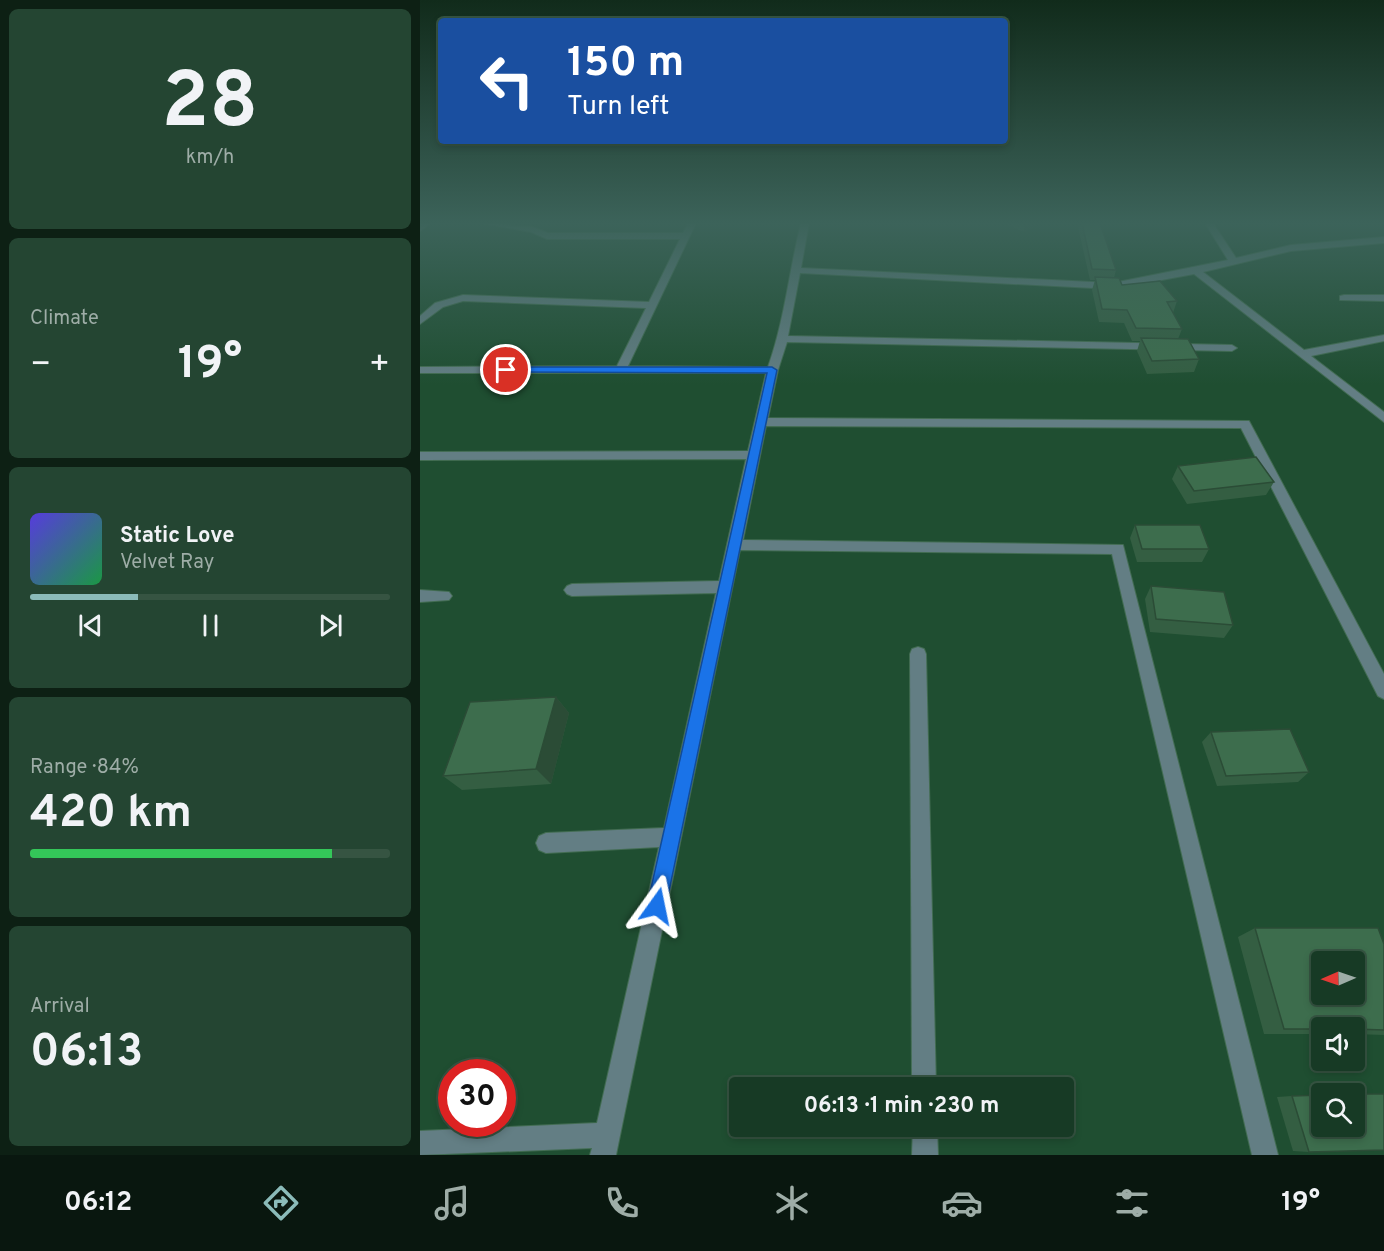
<!DOCTYPE html>
<meta charset="utf-8">
<style>
body{margin:0;font-family:Overpass,sans-serif;background:#244532;color:#f1f3f6;height:100vh;display:flex;flex-direction:column;font-size:22px;white-space:nowrap}
*{box-sizing:border-box;margin:0}
p{font-size:20px;color:#9eada7}
.icon{flex:none;width:33px;height:33px;fill:none;stroke:currentColor;stroke-width:2;stroke-linecap:round;stroke-linejoin:round}
.map{position:relative;flex:1;overflow:hidden}
.side{display:flex;flex-direction:column;gap:9px;padding:9px;background:#0d2014;width:420px}
.side>*{flex:none}
.guide{position:absolute;left:18px;top:18px;width:570px;height:126px;border-radius:6px;box-shadow:0 3px 9px #0003,0 0 0 2px #365442;background:#1a4fa0;color:#fff;overflow:hidden}
.needle{width:39px;rotate:268deg}
.buttons{position:absolute;left:891px;top:951px;display:grid;gap:12px}
.buttons a{display:grid;place-items:center;width:54px;height:54px;border-radius:6px;background:#173a25;box-shadow:0 3px 9px #0003,0 0 0 2px #365442;font-size:30px}
.speed{position:absolute;left:18px;top:1059px;display:flex;gap:12px;font-size:30px;font-weight:700;text-align:center}
.speed>*{display:grid;place-content:center;width:78px;height:78px;border-radius:50%;background:#173a25;box-shadow:0 3px 9px #0003,0 0 0 2px #365442;line-height:1}
.speed .limit{border:9px solid #d22;background:#fff;color:#111}
.pin{position:absolute;display:grid;place-items:center;width:51px;height:51px;color:#fff;margin:-26px;border:3px solid #fff;border-radius:50%;box-shadow:0 2px 6px #0007}
.me{position:absolute;width:66px;margin:-33px;rotate:12deg;stroke-linejoin:round;filter:drop-shadow(0 0 4px #0008)}
.turn{display:flex;align-items:center;gap:21px;height:126px;padding:0 30px;font-size:27px}
.turn .icon{width:78px;height:78px;stroke-width:2.5}
.turn b{display:block;font-size:42px;line-height:51px}
.big{font-size:45px;font-weight:700;line-height:1.1}
.side .tile{flex:1;display:flex;flex-direction:column;justify-content:center;gap:9px;min-width:0;padding:0 21px;border-radius:9px;background:#244532}
.side .dial{align-items:center;gap:0}
.dial b{font-size:78px;line-height:1}
.song{display:flex;align-items:center;gap:18px}
.cover{width:72px;height:72px;border-radius:9px;background:linear-gradient(135deg,hsl(250 70% 55%),hsl(140 70% 35%))}
.played{height:6px;border-radius:3px;background:linear-gradient(90deg,#8bbbb9 30%,#365442 30%)}
.keys{display:flex;justify-content:space-around;direction:ltr}
.heat{display:flex;justify-content:space-between;align-items:center;font-size:33px;direction:ltr}
.charge{height:9px;border-radius:4px;background:linear-gradient(90deg,#34c759 84%,#365442 0)}
.trip{position:absolute;left:309px;top:1077px;width:345px;height:60px;border-radius:6px;background:#173a25;box-shadow:0 3px 9px #0003,0 0 0 2px #365442;font-weight:700;line-height:60px;text-align:center}
.tabs{display:flex;height:96px;justify-content:space-around;align-items:center;background:#09170f;color:#9eada7}
.tabs .icon{width:42px;height:42px}
.tabs .active{color:#8bbbb9}
.tabs b{font-size:27px;color:#f1f3f6}
main{display:flex;flex:1;min-height:0}
.map>svg:first-child{display:block}
.lines{fill:none;stroke-linecap:round;stroke-linejoin:round}
.minor-casing{stroke:#426c52;stroke-width:2}
.minor{fill:#637e84;fill-rule:evenodd}
.wall{fill:#345e42}
.shaded-wall{fill:#2b4c36}
.building{fill:#3d6d4d;stroke:#2b4c36;stroke-width:1.5;fill-rule:evenodd}
.route{fill:#1a73e8;stroke:#114b97;stroke-width:1.5}
</style>
<main>
<section class="side">
<div class="tile dial"><b>28</b><p>km/h</p></div>
<div class="tile"><p>Climate</p>
<div class="heat"><a>−</a><b class="big">19°</b><a>+</a></div>
</div>
<div class="tile">
<div class="song"><i class="cover"></i><div><b>Static Love</b><p>Velvet Ray</p></div></div>
<div class="played"></div>
<div class="keys"><svg class="icon" aria-label="previous" viewBox="0 0 24 24"><path d="M18 5L8 12l10 7zM5 5v14"/></svg><svg class="icon" aria-label="pause" viewBox="0 0 24 24"><path d="M8 5v14M16 5v14"/></svg><svg class="icon" aria-label="next" viewBox="0 0 24 24"><path d="M6 5l10 7-10 7zM19 5v14"/></svg></div>
</div>
<div class="tile"><p>Range · 84%</p><b class="big">420 km</b><div class="charge"></div></div>
<div class="tile"><p>Arrival</p><b class="big">06:13</b></div>
</section>
<div class="map">
<svg width="964" height="1155" viewBox="0 0 964 1155">
<rect width="100%" height="100%" fill="#1f4e31"/>
<g class="lines">
<g class="minor-casing">
<g id="minor">
<path d="M11,223l-11,8 2,-8z"/>
<path d="M61,223l52,4 15,6h135l5,-10h8l-68,143 140,1c17,-48 21,-96 33,-144h8l-8,45 312,15 115,-23 -23,-37h8l23,35 55,-13 93,-8v6l-93,8 -88,21 101,78 80,-15v6l-73,15 73,56v10l-190,-148 -81,15 -313,-16 -12,63 444,9 5,3 -5,3 -445,-9 -9,28 -10,48 481,3 135,253v25l-6,-3 -137,-268 -475,-2 -23,114 380,5 155,610h-26l-140,-601 -372,-4 -124,605h-26l2,-7 -172,7v-24l177,-8 62,-276 -113,6 -7,-3 -3,-7 3,-7 7,-3 118,-5 52,-235 -144,3 -5,-2 -3,-4 3,-4 5,-2 147,-3 27,-122 -326,1v-8l328,-1 18,-78h-346v-6l197,-1 29,-58 -183,-7 -20,6 -23,17v-8l15,-13 28,-8 186,7 31,-63h-133l-16,-7z"/>
<path d="M924,295h40v6l-44,-1v-4z"/>
<path d="M0,590l29,2 3,4 -3,4 -29,2z"/>
<path d="M498,647l6,2 2,5 10,434h-24l-2,-434 2,-5z"/>
<path d="M493,1126h24l1,29h-26z"/>
</g>
</g>
<use href="#minor" class="minor"/>
</g>
<g class="wall">
<path d="M583,223h38l-17,9z"/>
<path d="M659,223h21l16,47 -2,8 8,7 55,16 -4,12 9,16 -4,10 21,20 -5,13 -47,2 -10,-23 3,-10h-8l-8,-18 -25,-1 -7,-32 3,-10h-5l-12,-53z"/>
<path d="M758,466l96,16 -8,13 -79,9 -15,-25z"/>
<path d="M715,525l74,24 -7,13h-65l-7,-24z"/>
<path d="M731,586l82,39 -9,13 -74,-6 -5,-33z"/>
<path d="M136,697l13,16 -18,71 -89,6 -19,-14z"/>
<path d="M791,732l98,40 -11,10 -81,4 -15,-44z"/>
<path d="M835,928l129,16v91l-30,-1v-6h-32v6h-58l-26,-97z"/>
<path d="M872,1096l17,56 -16,-1 -16,-54z"/>
</g>
<g class="shaded-wall">
<path d="M605,223h16l-17,9z"/>
<path d="M136,697l13,16 -18,71 -15,-15z"/>
</g>
<g class="building">
<path d="M662,223h18l16,47 -24,-1z"/>
<path d="M675,277l24,1 3,7 38,-4 17,20 -10,1 15,27 -46,-1 -9,-18 -25,-1z"/>
<path d="M721,338l47,1 11,20 -47,2z"/>
<path d="M836,457l18,25 -80,9 -16,-25z"/>
<path d="M715,525h65l9,24h-67z"/>
<path d="M731,586l73,6 9,33 -77,-6z"/>
<path d="M136,697l-20,72 -93,7 27,-74z"/>
<path d="M870,729l19,43 -83,4 -15,-44z"/>
<path d="M835,928h123l6,16v86l-30,-1v-1h-32v1h-38zM902,962h32v32h-32z"/>
<path d="M934,1094h30v56l-75,2 -17,-56 30,-1v31h32z"/>
</g>
<linearGradient id="sky" x2="0" y2="1"><stop stop-color="#112b1b"/><stop offset="0.58" stop-color="#3c635a"/><stop offset="1" stop-color="#3c635a" stop-opacity="0"/></linearGradient>
<rect width="964" height="385" fill="url(#sky)"/>
<path class="route" d="M86,367h266l5,3 -111,536 -3,7 -6,3 -7,-3 -3,-7 120,-533 -264,-1 -2,-2z"/>
</svg>
<div class="buttons">
<a><svg class="needle" viewBox="-14 -14 28 28"><path d="M0-13l5 13h-10z" fill="#e53935"/><path d="M0 13l5-13h-10z" fill="#9eada7"/></svg></a>
<a><svg class="icon" aria-label="sound" viewBox="0 0 24 24"><path d="M4 9h4l5-4v14l-5-4H4zM17 9q2 3 0 6"/></svg></a>
<a><svg class="icon" aria-label="search" viewBox="0 0 24 24"><circle cx="10" cy="10" r="6"/><path d="M15 15l6 6"/></svg></a>
</div>
<div class="speed"><div class="limit">30</div></div>
<div class="pin" style="left:86px;top:370px;background:#d93025"><svg class="icon" aria-label="arrive" viewBox="0 0 24 24"><path d="M6 21V4h12l-3 4 3 4H6"/></svg></div>
<svg class="me" style="left:237px;top:906px" viewBox="-20 -20 40 40"><path d="M0-17L14 15 0 8-14 15z" fill="#1a73e8" stroke="#fff" stroke-width="4"/></svg>
<div class="trip">06:13 · 1 min · 230 m</div>
<div class="guide">
<div class="turn"><svg class="icon" aria-label="left" viewBox="0 0 24 24"><path d="M17 20v-9H6M10 6l-5 5 5 5"/></svg><div><b>150 m</b>Turn left</div></div>
</div>
</div>
</main>
<nav class="tabs">
<b>06:12</b>
<svg class="icon active" aria-label="directions" viewBox="0 0 24 24"><path d="M12 3l9 9-9 9-9-9zM9 14v-3h6M13 9l2 2-2 2"/></svg>
<svg class="icon" aria-label="music" viewBox="0 0 24 24"><path d="M9 18V5l10-2v13"/><circle cx="6" cy="18" r="3"/><circle cx="16" cy="16" r="3"/></svg>
<svg class="icon" aria-label="phone" viewBox="0 0 24 24"><path d="M5 4h4l2 5-3 2q2 4 5 5l2-3 5 2v4C11 20 4 13 5 4z"/></svg>
<svg class="icon" aria-label="climate" viewBox="0 0 24 24"><path d="M12 3v18M4 7l16 10M4 17L20 7"/></svg>
<svg class="icon" aria-label="car" viewBox="0 0 24 24"><path d="M5 17H2v-5l4-1 3-4h7l3 4 3 1v5h-3M9 17h6M6 11h13"/><circle cx="7" cy="17" r="2"/><circle cx="17" cy="17" r="2"/></svg>
<svg class="icon" aria-label="filters" viewBox="0 0 24 24"><path d="M4 7h16M4 17h16"/><circle cx="9" cy="7" r="2"/><circle cx="15" cy="17" r="2"/></svg>
<b>19°</b>
</nav>
